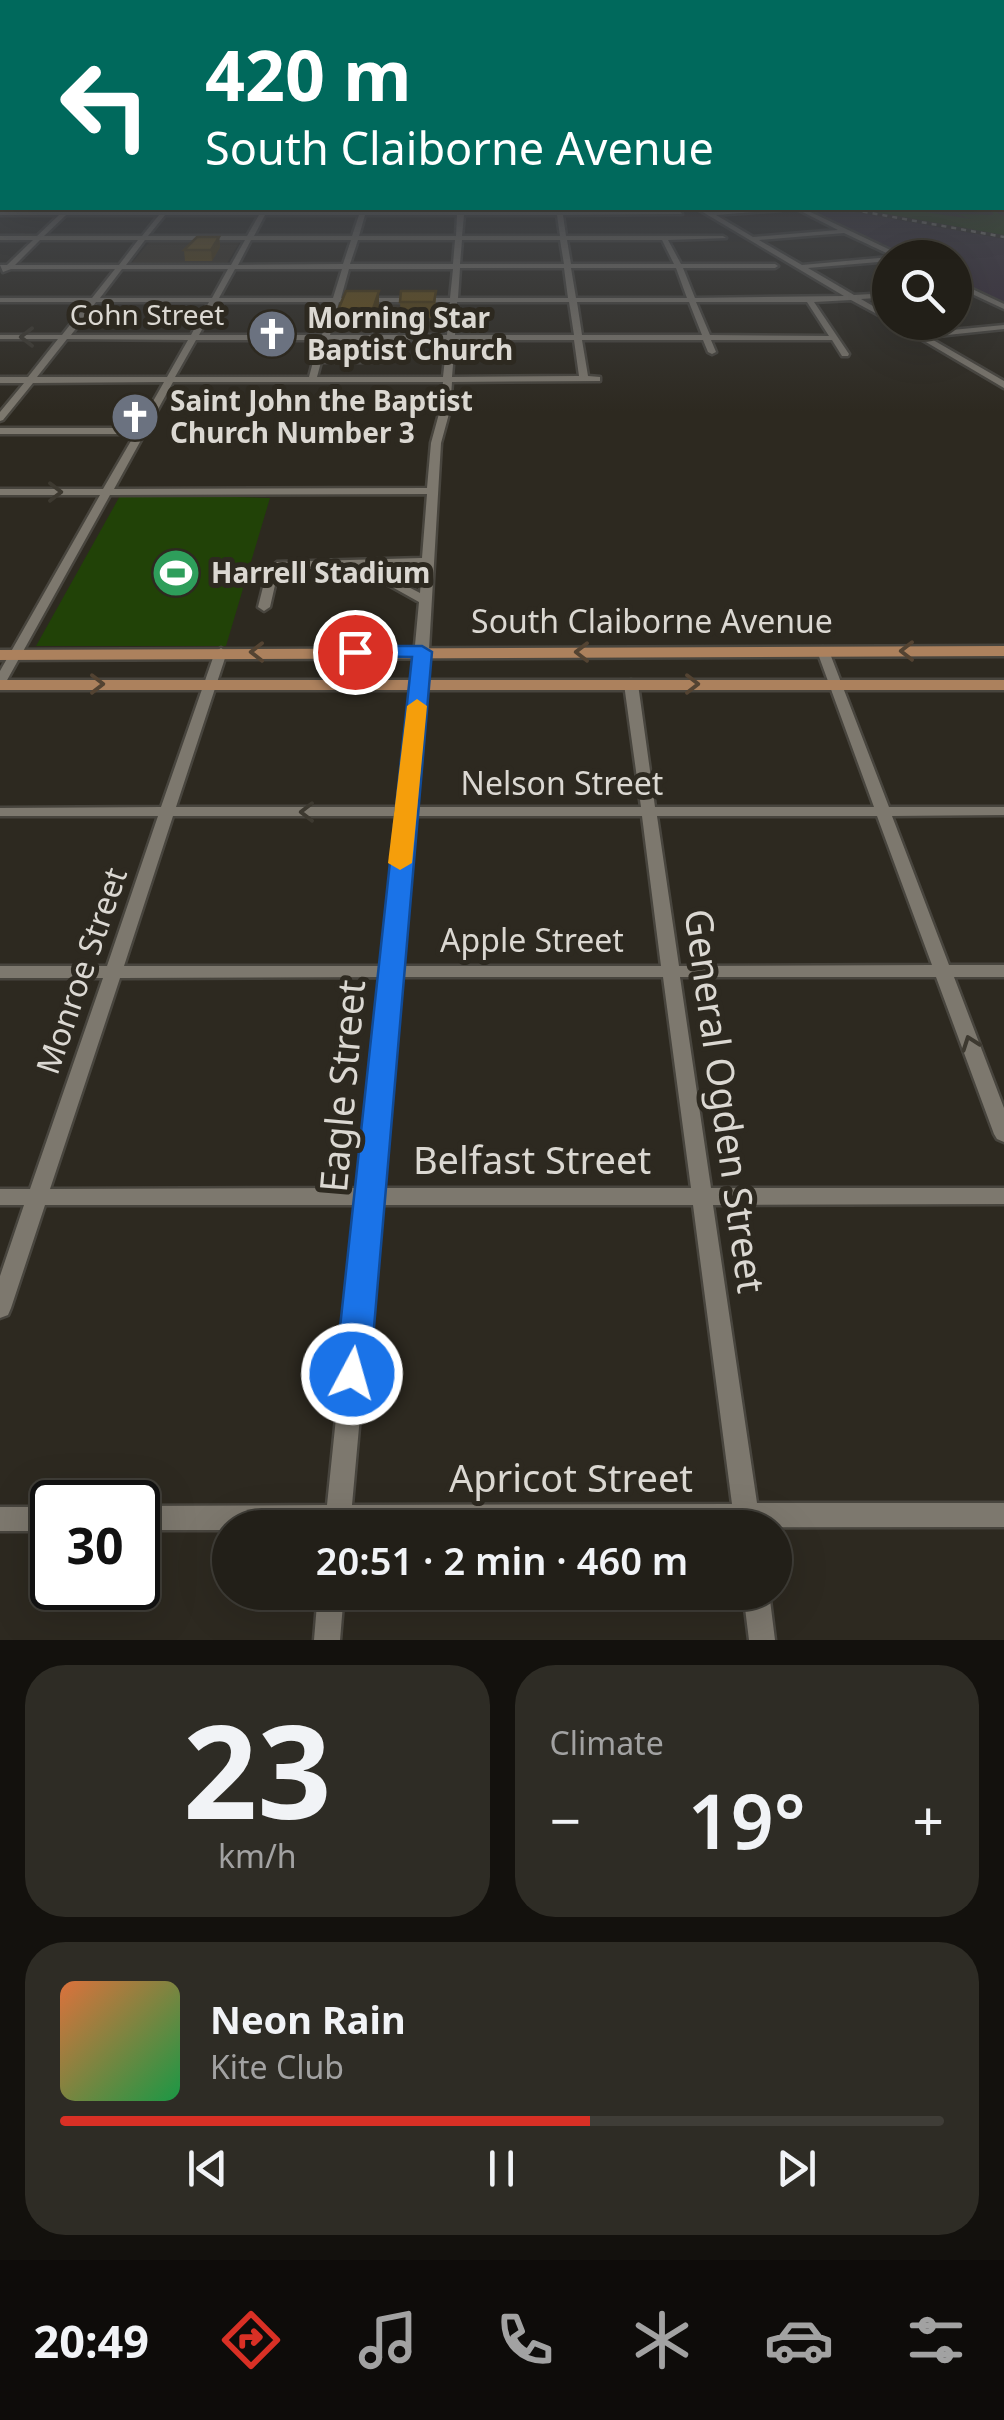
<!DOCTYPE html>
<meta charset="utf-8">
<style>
body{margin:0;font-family:"Noto Sans",sans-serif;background:#2e2c25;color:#f1f3f6;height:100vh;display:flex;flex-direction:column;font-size:38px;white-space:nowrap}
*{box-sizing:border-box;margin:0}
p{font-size:32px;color:#a2a2a2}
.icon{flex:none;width:55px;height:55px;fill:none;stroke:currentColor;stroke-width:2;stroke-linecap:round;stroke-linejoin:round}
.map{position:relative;height:1640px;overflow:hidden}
.details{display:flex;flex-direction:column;gap:25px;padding:25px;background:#13110d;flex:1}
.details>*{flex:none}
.banner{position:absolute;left:0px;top:0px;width:1005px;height:210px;box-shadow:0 10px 40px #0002,0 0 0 2px #3f3d37;background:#00695c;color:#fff;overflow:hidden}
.controls{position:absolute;left:872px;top:240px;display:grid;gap:20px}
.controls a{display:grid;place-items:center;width:100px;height:100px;border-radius:50%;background:#221f18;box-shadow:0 10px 40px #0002,0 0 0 2px #3f3d37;font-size:50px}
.speed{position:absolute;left:30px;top:1480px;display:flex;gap:20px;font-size:50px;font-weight:700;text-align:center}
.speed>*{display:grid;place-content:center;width:130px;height:130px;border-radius:50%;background:#221f18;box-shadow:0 10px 40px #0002,0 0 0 2px #3f3d37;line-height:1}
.speed .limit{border:5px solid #111;border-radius:15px;background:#fff;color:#111}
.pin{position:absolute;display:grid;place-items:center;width:85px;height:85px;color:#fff;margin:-42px;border:5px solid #fff;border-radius:50%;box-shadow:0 2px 10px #0007}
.me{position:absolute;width:110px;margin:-55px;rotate:6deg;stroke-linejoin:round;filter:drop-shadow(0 0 8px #0008)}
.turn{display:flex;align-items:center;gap:35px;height:210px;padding:0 40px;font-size:45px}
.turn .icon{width:130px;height:130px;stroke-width:2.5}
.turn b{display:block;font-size:70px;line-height:85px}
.big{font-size:75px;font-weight:600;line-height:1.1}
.details .card{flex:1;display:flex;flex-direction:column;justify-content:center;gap:15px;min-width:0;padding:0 35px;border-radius:40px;background:#2e2c25}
.details .dial{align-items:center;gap:0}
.dial b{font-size:130px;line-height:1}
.song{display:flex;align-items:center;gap:30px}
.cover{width:120px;height:120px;border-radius:15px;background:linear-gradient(135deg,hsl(20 70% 55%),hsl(140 70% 35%))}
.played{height:10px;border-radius:5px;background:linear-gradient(90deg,#d93025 60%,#3f3d37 60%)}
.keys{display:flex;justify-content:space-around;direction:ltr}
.heat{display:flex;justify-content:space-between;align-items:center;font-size:55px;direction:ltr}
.details .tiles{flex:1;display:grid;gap:25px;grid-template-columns:1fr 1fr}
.card:last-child{grid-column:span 2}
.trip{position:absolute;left:212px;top:1510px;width:580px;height:100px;border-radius:50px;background:#221f18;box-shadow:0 10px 40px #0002,0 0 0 2px #3f3d37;font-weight:600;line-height:100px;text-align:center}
.dock{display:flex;height:160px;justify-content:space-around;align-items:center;background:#0e0c0a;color:#a2a2a2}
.dock .icon{width:70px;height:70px}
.dock .current{color:#d93025}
.dock b{font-size:45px;color:#f1f3f6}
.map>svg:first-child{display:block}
.industrial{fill:#382c3a}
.built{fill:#393225}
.green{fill:#214207}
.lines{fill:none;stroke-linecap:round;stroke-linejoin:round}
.minor-casing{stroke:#48453e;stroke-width:5}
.major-casing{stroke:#48453e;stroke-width:5}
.minor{fill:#7d786e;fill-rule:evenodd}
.major{fill:#ac815d;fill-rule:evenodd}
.rail{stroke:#9d9992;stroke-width:2.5;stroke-dasharray:5 5;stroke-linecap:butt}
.wall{fill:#5a4513}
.shaded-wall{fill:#4a380f}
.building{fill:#695016;stroke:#4a380f;stroke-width:2.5}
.oneway{stroke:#3d3930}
.oneway2{stroke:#534332}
.route{fill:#1a73e8;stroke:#114b97;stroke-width:2.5}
.slow{fill:#f59e0b}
.labels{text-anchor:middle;stroke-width:10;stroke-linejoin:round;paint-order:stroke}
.far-street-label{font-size:28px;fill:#dbd8d2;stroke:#2d2920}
.far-poi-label{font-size:28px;font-weight:bold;fill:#dbd8d2;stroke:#2d2920;text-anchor:start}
.street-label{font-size:32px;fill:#dbd8d2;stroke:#2d2920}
.near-street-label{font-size:38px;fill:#dbd8d2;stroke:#2d2920}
</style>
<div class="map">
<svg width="1004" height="1640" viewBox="0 0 1004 1640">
<rect width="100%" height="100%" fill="#2d2920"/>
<path class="industrial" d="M805,208h28l171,31v64l-49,-23v-22l-46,-1z"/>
<g class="built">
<path d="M151,240h90l-15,25 -95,-1z"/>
<path d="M341,302h104l-3,32h-111z"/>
</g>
<g class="green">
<path d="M854,208h43l75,11 -15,-5 37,1 -3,-5 13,6v19z"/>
<path d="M121,494l149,4 -44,148h-190z"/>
</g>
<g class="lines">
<g class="minor-casing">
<g id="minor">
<path d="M2,182v5l-2,1v-5z"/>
<path d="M67,208l2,3h93l3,-2 3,2h93l2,-3h6l-2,3h93l1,-3h6l-1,3h92v-3h6v3h92v-3h6l1,3h117l2,3 -119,1 3,21h157l3,2 -58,2 13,24h94l3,2 -3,2h-92l12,30 149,-2 -148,-88h7l7,4 74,-4 -3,2 -65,5 37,22 85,-7 -43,-22h7l103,49 -8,1 -53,-25 -85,7 43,25 88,-8 2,1h-2v3l-82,7 46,27 36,-2v4l-29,2 29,17v5l-39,-21 -37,2 35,52 -1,2h-6l-10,-16h-121l5,12 -4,2 -4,-2 -5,-12h-121l6,36 12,1v4l-148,1 -2,28 -9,33 -14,241 -12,123h226l-17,-123 7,-4 7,4 17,123h219l-57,-156 6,-4 6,4 60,156h115v8l-112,1 57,149h55v12h-50l50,131v34l-7,-3 -3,-5 -58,-157h-256l31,211h293v16l-291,1 44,298h247v24l-774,1v2h-92v-24l189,-1 31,-300h-313l-34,103 -3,7 -8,3v-42l24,-71h-24v-16h30l73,-211h-103v-12h107l51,-150h-158v-8l161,-1 54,-155 6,-4 6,4 -51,155h224l19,-205 -34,-19 -2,-2 4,-16 -103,2 -6,5 -8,35 -6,4 -6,-4 9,-36 10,-9 145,-4 5,-64 -317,1 -104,187 -6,4v-15l100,-176h-100v-6h103l32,-55h-135v-6h138l26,-46 -131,1 -30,37 -3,1v-9l24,-29h-24v-6h28l30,-38h-58v-4h62l26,-33h-88v-4h92l23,-29h-104l-8,3 -3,-7h7l26,-25h-33v-4h37l22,-21h-59v-4h62zM66,215h93l-17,21h-98zM165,215h94l-12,21h-99zM265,215h94l-7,21h-98zM365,215h92l-1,21h-97zM464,215h93l3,21h-98zM40,240h98l-19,25h-104zM145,240h100l-14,25h-105zM251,240h100l-8,24 -105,1zM358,240h97l-2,24h-103zM462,240h98l4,24h-104zM567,240h95l12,24h-103zM460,268h104l4,30h-110zM571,268h105l11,30h-111zM122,269h106l-16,29h-112zM235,269h107l-9,29h-114zM349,269h104l-3,29h-109zM96,302h113l-18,33h-120zM217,302h115l-10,33h-123zM339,302h111l-3,33h-117zM457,302h112l5,33h-119zM577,302h112l13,33h-120zM696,302h111l22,34 -119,-1zM67,339l121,1 -21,37h-130zM196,340h124l-5,18 -4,2 2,2 -4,15h-134zM328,340h59l-4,18h-60zM395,340h52l-4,37h-126l4,-15h66l5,-4zM455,340h119l5,36 -127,1zM173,382h270l-3,28 -9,33 -4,45 -313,1zM422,564l-2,29 -25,-13 3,-15zM173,816h227l-16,150h-260zM414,816h228l19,150h-260zM657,816h220l55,149 -253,1zM383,977l-23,211 -310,1 70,-211zM400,977h263l28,211h-310zM379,1205h314l39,299 -380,1z"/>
<path d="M955,281l49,23v5l-49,-23z"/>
<path d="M892,322h10l19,11 83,-8v4l-76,8 76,44v7z"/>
<rect x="0" y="1507" width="52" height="24"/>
<path d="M318,1592h26l-4,48h-26z"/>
<path d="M743,1592h26l6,48h-26z"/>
</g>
</g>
<g class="major-casing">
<g id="major">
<path d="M1004,646v10l-1004,4v-10z"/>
<rect x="0" y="680" width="1004" height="10"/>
</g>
</g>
<use href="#minor" class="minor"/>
<use href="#major" class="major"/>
<path class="rail" d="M843,208l161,29"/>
</g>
<g class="wall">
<path d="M219,237l1,10 -8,14h-27l-1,-11z"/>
<path d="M436,291l-1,27h-34l-1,-16z"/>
<path d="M379,307l-7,24h-35l-1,-16z"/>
</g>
<g class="shaded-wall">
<path d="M219,237l1,10 -8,14 -1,-11z"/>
<path d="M379,291v16l-7,24 -1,-16z"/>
</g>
<g class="building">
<path d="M197,237h22l-8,13h-27z"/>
<path d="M346,291h33l-8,24h-35z"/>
<path d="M401,291h35l-2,11h-34z"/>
</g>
<defs><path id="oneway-chevron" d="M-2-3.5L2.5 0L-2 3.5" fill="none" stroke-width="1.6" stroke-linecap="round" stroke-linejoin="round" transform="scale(2.5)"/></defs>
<g class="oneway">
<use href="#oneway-chevron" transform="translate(27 337) rotate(180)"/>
<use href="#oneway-chevron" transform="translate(55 492)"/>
<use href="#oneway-chevron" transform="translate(307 812) rotate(180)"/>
<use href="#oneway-chevron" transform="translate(970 1043) rotate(-110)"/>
</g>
<g class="oneway2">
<use href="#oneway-chevron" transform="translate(907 651) rotate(-180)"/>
<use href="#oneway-chevron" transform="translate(257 652) rotate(180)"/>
<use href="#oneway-chevron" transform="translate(582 652) rotate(180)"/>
<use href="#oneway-chevron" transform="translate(97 684)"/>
<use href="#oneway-chevron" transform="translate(692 684)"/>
</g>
<linearGradient id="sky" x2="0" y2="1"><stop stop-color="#191712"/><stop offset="0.44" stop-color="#46494e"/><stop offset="1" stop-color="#46494e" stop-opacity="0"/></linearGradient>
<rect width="1004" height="412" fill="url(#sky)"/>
<path class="route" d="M355,646h67l10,6 -62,722 -5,11 -13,5 -12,-5 -5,-11 77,-717 -64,-1v-8z"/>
<path class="slow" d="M417,699l10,7 -15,157 -12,7 -12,-7 19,-157z"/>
<defs>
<g id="church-disc" transform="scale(2.5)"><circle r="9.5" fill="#6b7280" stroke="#2d2920"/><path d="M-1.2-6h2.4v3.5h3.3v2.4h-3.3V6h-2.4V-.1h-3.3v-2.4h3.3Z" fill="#fff"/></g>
<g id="stadium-disc" transform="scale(2.5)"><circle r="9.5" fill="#2e9e5b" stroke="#2d2920"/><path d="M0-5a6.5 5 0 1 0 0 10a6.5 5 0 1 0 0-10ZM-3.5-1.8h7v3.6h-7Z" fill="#fff"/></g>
</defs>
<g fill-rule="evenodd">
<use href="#church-disc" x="272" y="334"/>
<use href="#church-disc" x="135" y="417"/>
<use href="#stadium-disc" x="176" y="573"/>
</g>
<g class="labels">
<g class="far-street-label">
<text x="147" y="325">Cohn Street</text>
</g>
<g class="far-poi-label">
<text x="307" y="328">Morning Star<tspan x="307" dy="32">Baptist Church</tspan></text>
<text x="170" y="411">Saint John the Baptist<tspan x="170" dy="32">Church Number 3</tspan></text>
<text x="211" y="583">Harrell Stadium</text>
</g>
<g class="street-label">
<text x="652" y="633">South Claiborne Avenue</text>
<text x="562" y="795">Nelson Street</text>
<text x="532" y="952">Apple Street</text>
<text transform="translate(82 971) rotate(-71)" y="11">Monroe Street</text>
</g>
<g class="near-street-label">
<text transform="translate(343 1086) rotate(-85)" y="13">Eagle Street</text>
<text transform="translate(724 1101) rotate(82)" y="13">General Ogden Street</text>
<text x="532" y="1174">Belfast Street</text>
<text x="571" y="1492">Apricot Street</text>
</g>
</g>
</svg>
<div class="controls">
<a><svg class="icon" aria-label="search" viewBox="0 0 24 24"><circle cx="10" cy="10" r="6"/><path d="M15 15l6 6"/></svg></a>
</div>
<div class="speed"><div class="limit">30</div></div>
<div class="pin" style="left:355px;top:652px;background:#d93025"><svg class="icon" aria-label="arrive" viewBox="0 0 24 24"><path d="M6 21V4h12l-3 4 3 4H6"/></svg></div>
<svg class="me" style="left:352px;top:1374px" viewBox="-20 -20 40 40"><circle r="17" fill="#1a73e8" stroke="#fff" stroke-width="3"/><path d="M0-11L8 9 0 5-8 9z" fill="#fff"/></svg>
<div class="trip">20:51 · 2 min · 460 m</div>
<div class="banner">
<div class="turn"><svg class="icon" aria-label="left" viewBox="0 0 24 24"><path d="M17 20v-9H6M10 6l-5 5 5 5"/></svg><div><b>420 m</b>South Claiborne Avenue</div></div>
</div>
</div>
<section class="details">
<div class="tiles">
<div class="card dial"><b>23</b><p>km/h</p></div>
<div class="card"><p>Climate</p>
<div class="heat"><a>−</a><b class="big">19°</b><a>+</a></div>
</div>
<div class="card">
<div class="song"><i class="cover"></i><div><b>Neon Rain</b><p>Kite Club</p></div></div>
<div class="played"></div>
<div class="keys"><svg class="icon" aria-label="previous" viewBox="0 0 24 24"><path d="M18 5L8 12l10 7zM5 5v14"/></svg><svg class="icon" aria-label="pause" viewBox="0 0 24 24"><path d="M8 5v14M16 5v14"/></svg><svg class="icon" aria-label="next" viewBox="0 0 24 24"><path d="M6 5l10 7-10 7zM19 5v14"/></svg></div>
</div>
</div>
</section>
<nav class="dock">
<b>20:49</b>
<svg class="icon current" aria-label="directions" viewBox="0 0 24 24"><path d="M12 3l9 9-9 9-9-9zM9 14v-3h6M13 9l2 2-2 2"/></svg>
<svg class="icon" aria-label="music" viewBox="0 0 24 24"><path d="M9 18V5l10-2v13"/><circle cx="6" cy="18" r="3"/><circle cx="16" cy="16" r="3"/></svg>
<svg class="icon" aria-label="phone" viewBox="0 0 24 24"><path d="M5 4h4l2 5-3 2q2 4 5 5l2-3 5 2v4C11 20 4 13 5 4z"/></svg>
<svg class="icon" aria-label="climate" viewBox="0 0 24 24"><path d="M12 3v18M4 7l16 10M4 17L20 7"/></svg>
<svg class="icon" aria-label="car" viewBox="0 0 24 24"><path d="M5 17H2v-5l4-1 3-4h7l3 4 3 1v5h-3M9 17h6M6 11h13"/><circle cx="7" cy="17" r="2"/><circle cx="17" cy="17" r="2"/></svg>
<svg class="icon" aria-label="filters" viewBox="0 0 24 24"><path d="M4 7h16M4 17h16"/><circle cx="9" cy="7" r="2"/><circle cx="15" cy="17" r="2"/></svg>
</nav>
